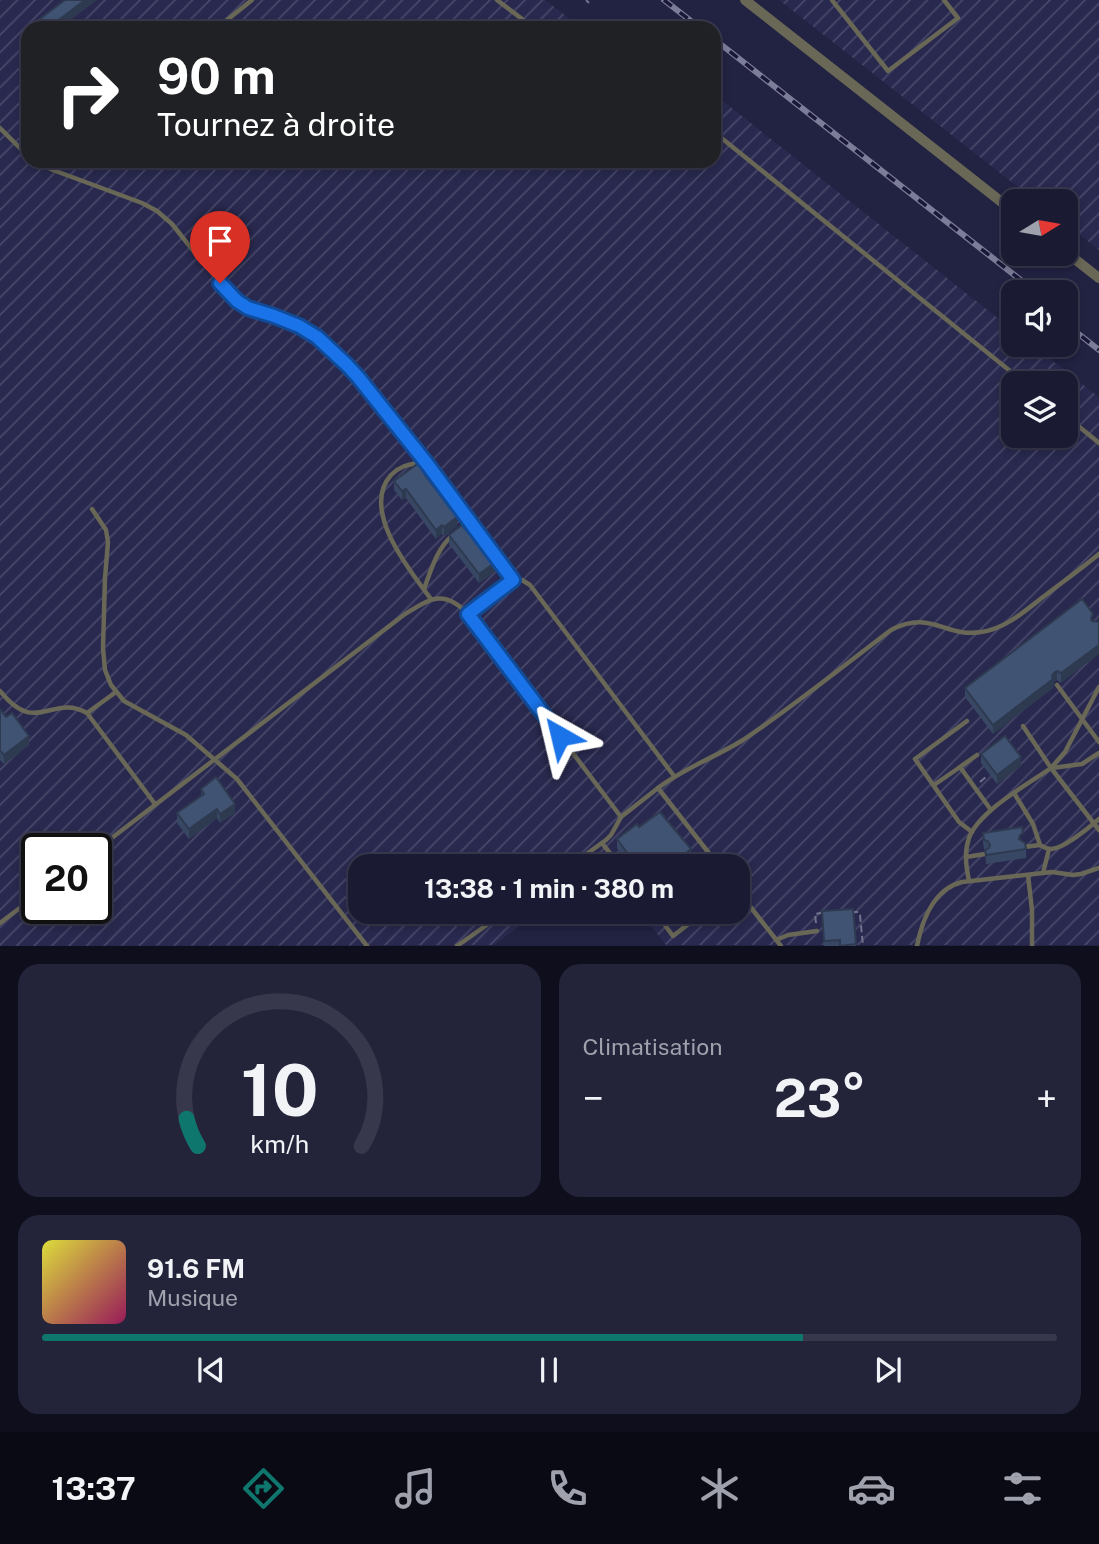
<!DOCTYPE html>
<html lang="fr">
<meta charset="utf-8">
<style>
body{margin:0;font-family:"Public Sans",sans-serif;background:#23233a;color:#f1f3f6;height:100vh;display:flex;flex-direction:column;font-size:26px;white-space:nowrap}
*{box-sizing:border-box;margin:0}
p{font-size:23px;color:#9fa1ac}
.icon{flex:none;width:38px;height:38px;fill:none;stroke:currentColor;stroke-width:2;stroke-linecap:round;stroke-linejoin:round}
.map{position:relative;height:946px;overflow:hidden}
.panel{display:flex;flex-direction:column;gap:18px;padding:18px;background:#0e0e1c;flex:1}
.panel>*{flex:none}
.top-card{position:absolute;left:21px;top:21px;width:700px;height:147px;border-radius:21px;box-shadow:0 4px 10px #0003,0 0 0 2px #38384d;background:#202124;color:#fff;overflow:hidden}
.needle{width:46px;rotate:79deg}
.buttons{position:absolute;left:1001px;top:189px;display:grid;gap:14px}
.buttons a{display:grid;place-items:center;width:77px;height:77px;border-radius:14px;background:#1a1a32;box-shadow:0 4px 10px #0003,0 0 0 2px #38384d;font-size:35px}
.speed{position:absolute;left:21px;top:833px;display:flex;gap:14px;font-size:35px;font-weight:700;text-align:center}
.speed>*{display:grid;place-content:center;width:91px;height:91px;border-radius:50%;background:#1a1a32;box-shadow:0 4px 10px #0003,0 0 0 2px #38384d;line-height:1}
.speed .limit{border:4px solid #111;border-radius:10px;background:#fff;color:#111}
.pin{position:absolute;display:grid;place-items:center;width:60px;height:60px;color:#fff;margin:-72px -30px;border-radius:50% 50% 50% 0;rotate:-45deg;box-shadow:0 0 7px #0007}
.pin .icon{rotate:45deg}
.me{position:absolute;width:77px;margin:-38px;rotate:323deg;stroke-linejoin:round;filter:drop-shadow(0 0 5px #0008)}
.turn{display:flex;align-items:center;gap:24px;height:147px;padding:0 21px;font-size:32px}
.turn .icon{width:91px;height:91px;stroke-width:2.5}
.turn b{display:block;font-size:49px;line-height:60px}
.big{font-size:52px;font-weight:700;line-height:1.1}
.panel .widget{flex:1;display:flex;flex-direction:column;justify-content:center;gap:10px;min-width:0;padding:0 24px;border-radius:21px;background:#23233a}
.panel .dial{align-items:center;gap:0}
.dial svg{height:182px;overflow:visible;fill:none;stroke:#38384d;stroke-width:7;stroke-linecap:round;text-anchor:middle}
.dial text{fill:#f1f3f6;stroke:none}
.song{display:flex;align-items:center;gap:21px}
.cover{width:84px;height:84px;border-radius:10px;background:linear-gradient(135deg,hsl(60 70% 55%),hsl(330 70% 35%))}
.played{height:7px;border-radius:4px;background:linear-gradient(90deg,#0f766e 75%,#38384d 75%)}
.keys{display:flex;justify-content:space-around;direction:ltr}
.heat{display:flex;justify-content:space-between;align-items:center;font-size:38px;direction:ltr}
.panel .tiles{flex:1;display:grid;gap:18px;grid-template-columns:1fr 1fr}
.widget:last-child{grid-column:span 2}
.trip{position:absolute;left:348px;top:854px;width:402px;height:70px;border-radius:21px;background:#1a1a32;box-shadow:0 4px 10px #0003,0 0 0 2px #38384d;font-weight:700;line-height:70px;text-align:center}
.menu{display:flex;height:112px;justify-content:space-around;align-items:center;background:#0a0a14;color:#9fa1ac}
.menu .icon{width:49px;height:49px}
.menu .active{color:#0f766e}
.menu b{font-size:32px;color:#f1f3f6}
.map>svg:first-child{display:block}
.industrial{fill:url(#industrial-furrows);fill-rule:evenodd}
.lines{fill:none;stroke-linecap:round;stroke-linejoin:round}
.path{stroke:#72738e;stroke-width:2;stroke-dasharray:7 3.5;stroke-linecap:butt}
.service{stroke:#696756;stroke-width:4.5}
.tertiary{stroke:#696756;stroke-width:10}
.rail-casing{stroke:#7c7d98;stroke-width:6}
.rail{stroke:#191837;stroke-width:3.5;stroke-dasharray:10;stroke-linecap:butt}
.wall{fill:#384763}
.shaded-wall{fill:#2e3a50}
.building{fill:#415373;stroke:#2e3a50;stroke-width:2}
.route-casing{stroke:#114b97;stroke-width:18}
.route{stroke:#1a73e8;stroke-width:12}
</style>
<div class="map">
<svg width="1099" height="946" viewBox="0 0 1099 946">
<defs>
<pattern id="industrial-furrows" width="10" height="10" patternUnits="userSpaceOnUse" patternTransform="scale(1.75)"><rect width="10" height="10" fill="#29294f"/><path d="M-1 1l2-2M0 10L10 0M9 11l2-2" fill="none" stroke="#474869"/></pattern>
</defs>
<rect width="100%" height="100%" fill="#222242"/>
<g class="industrial">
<path d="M0,0h545l37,28h-554v133h686v-67l299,236v15h19l67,52v548h-433l-26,-33h98v-46h-132l-3,-4 -5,4h-238v46h178l-44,33 -494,1zM1013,383h53v53h-53zM37,849h59v59h-59z"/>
<path d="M779,0h320v250l-33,-26v-23h-30z"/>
</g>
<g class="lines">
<g class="path">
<path d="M586,0l3,3"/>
<path d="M980,782l7,-6"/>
<path d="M851,912h7l2,3 3,31"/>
<path d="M816,923l-1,-9 6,-1"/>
</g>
<g class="service">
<path d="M497,0l37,28"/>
<path d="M832,0l56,71 70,-53 -14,-18"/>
<path d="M217,28l35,-28"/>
<path d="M0,128l28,28"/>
<path d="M714,132l311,251"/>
<path d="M35,161l18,9 89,33 15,8 15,13 27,34 38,43 11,7 26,8 25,10 18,11 41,40 70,88 85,116 -45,33 153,203"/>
<path d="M1066,416l33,27"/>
<path d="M421,464c-12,-1 -22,3 -30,11 -31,35 19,96 40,124"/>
<path d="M92,509l14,21 2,12 -3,36 -2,70 2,22 6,15 13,16 62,34 51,44 130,167"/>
<path d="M513,581l9,-1 8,5 144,191"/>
<path d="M424,589c7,-19 13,-41 29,-54"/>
<path d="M1057,685l42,57"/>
<path d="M0,691c36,46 52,2 87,22l68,91"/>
<path d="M87,713l29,-21"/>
<path d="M967,721l-52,38 44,63 13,10"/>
<path d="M1023,726l28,42"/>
<path d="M960,767l17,-12"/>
<path d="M1051,768l14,-16 34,-65"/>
<path d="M1052,768l30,-4 17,-11"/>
<path d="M934,785l26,-18 31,43"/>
<path d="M658,788c26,-20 58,-31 85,-48 51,-34 99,-73 148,-110 40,-21 54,8 90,2 25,-3 46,-23 66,-38 17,-13 35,-26 52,-40"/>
<path d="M1014,793l19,31 7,21c4,2 6,4 10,4 12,1 40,-22 49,-30"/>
<path d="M602,843l18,23"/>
<path d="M1024,847l16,-2"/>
<path d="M96,850l309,-236c26,-16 39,-25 63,0"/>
<path d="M966,857l19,-3"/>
<path d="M570,866l36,-26 5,-5 10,-18 37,-29 61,78"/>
<path d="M705,866l9,-6"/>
<path d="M1043,873l6,-24"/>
<path d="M1028,875l4,35v36"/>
<path d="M969,881c-3,-15 -5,-29 0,-43 10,-27 59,-54 82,-70l48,62"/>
<path d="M738,891l43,55"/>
<path d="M655,912l18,24 31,-24"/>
<path d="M0,923l37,-28"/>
<path d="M776,940l12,-5 29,-4"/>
<path d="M457,946l48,-34"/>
<path d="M917,946c5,-26 17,-57 45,-64l90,-10 21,3 8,-1 18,-6"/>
</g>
<g class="tertiary">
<path d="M745,0l268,211"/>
<path d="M1066,252l33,26"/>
</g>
<g class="rail-casing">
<g id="rail">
<path d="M664,0l36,28"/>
<path d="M714,39l322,253"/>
<path d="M1066,324l33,26"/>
</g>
</g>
<use href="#rail" class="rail"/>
</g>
<g class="wall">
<path d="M429,480l28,46 -13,10 -2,-2 -6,5 -30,-41 -4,2 -8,-10v-9z"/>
<path d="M449,535l47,36 -17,12 -30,-39z"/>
<path d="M1082,599l-21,84 -4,-3 -3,2 -1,6 -60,46 -28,-37v-9z"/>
<path d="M0,709l29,36 -25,19 -4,-4z"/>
<path d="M981,754l40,12 -24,18 -16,-21z"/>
<path d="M201,789l34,24 -15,10 -3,-5 -28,21 -12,-16v-10l24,-16z"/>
<path d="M639,827l52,32 -11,7h-50l-13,-18v-9z"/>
<path d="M983,833l40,9 3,7v9l-40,6 -1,-14 -1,-1 -1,-7z"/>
<path d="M853,909l3,37h-32l-2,-35z"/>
</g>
<g class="shaded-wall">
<path d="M85,0h12l-37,28h-12z"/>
<path d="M406,489v9l-4,2v-9z"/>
<path d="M457,517v9l-13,10v-9z"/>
<path d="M442,525v9l-6,5v-9z"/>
<path d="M496,562v9l-17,12v-9z"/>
<path d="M1099,645v9l-38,29v-10z"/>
<path d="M1057,671v9l-3,2 -1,6 -60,46v-9l59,-49 2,-3z"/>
<path d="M29,736v9l-25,19v-9z"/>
<path d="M1021,757v9l-24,18v-9z"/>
<path d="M235,804v9l-15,10v-9z"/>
<path d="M217,809v9l-28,21v-10z"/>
<path d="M691,849v10l-11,7h-7v-3z"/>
</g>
<g class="building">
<path d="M65,0h20l-37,28h-7l-5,-6z"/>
<path d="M420,462l9,11 -4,2 32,42 -13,10 -2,-2 -6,5 -30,-41 -4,2 -8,-10z"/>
<path d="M462,525l10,12 3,-2 21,27 -17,12 -30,-39z"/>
<path d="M1082,599l11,15 -2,4 1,3 7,1v23l-38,28 -4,-2 -3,2 -2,3 1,3 -60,46 -28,-37z"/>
<path d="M0,709l6,8 6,-4 17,23 -25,19 -4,-5z"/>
<path d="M1005,736l16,21 -24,18 -16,-21z"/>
<path d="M216,777l19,27 -15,10 -3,-5 -28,20 -12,-16 27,-19 -3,-5z"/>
<path d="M660,812l31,37 -18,14 -1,-1 -6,4h-29l-20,-27 20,-15 2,3z"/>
<path d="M1022,827l1,6 -3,2 -1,4 6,4 1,6 -40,6 -1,-5 4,-2 1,-3 -2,-4 -4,-1 -1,-7z"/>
<path d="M853,909l3,35 -16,2v-6l-16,1 -2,-30z"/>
</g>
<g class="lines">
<g class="route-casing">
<path id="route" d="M220,283l17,18 11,7 26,8 25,10 18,11 30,28 11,12 70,88 85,115 -45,34 92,122"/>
</g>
<use href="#route" class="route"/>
</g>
</svg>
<div class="buttons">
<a><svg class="needle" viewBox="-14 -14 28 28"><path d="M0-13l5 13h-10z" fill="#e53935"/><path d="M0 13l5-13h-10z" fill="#9fa1ac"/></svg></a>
<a><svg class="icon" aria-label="sound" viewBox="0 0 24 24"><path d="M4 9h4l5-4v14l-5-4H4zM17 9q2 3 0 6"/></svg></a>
<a><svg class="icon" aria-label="layers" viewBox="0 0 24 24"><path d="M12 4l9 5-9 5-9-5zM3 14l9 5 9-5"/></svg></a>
</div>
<div class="speed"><div class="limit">20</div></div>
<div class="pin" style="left:220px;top:283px;background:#d93025"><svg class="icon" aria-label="arrive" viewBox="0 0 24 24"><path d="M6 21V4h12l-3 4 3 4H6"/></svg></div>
<svg class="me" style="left:560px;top:736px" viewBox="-20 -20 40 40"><path d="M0-17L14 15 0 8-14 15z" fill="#1a73e8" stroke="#fff" stroke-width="4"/></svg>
<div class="trip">13:38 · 1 min · 380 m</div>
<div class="top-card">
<div class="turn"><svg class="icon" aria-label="right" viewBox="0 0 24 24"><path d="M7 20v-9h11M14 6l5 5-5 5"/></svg><div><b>90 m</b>Tournez à droite</div></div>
</div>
</div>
<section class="panel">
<div class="tiles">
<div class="widget dial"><svg viewBox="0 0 100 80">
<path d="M14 69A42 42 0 1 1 86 69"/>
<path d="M14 69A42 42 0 0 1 9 57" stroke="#0f766e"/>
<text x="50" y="56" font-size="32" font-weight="700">10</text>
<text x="50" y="72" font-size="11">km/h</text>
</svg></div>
<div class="widget"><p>Climatisation</p>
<div class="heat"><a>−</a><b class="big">23°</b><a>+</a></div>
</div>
<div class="widget">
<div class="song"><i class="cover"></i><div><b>91.6 FM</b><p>Musique</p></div></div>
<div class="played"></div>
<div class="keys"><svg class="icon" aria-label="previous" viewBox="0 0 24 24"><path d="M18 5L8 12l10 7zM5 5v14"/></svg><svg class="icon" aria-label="pause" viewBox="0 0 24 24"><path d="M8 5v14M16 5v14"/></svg><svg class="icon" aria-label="next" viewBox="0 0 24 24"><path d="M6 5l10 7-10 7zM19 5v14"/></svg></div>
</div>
</div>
</section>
<nav class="menu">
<b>13:37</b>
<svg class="icon active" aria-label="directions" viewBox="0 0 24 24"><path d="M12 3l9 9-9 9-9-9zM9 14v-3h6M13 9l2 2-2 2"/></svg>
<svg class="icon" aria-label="music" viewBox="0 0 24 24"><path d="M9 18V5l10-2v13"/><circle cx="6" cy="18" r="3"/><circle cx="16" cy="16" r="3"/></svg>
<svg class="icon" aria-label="phone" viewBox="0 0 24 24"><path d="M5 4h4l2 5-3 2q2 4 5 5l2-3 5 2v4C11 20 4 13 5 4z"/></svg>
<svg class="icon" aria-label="climate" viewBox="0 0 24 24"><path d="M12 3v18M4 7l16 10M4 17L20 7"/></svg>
<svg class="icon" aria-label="car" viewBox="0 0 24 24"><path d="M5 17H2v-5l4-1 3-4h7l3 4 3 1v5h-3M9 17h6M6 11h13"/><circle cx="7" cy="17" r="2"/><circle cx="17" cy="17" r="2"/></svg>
<svg class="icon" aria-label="filters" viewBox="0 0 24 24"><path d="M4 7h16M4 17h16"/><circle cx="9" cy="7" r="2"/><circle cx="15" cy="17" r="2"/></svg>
</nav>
